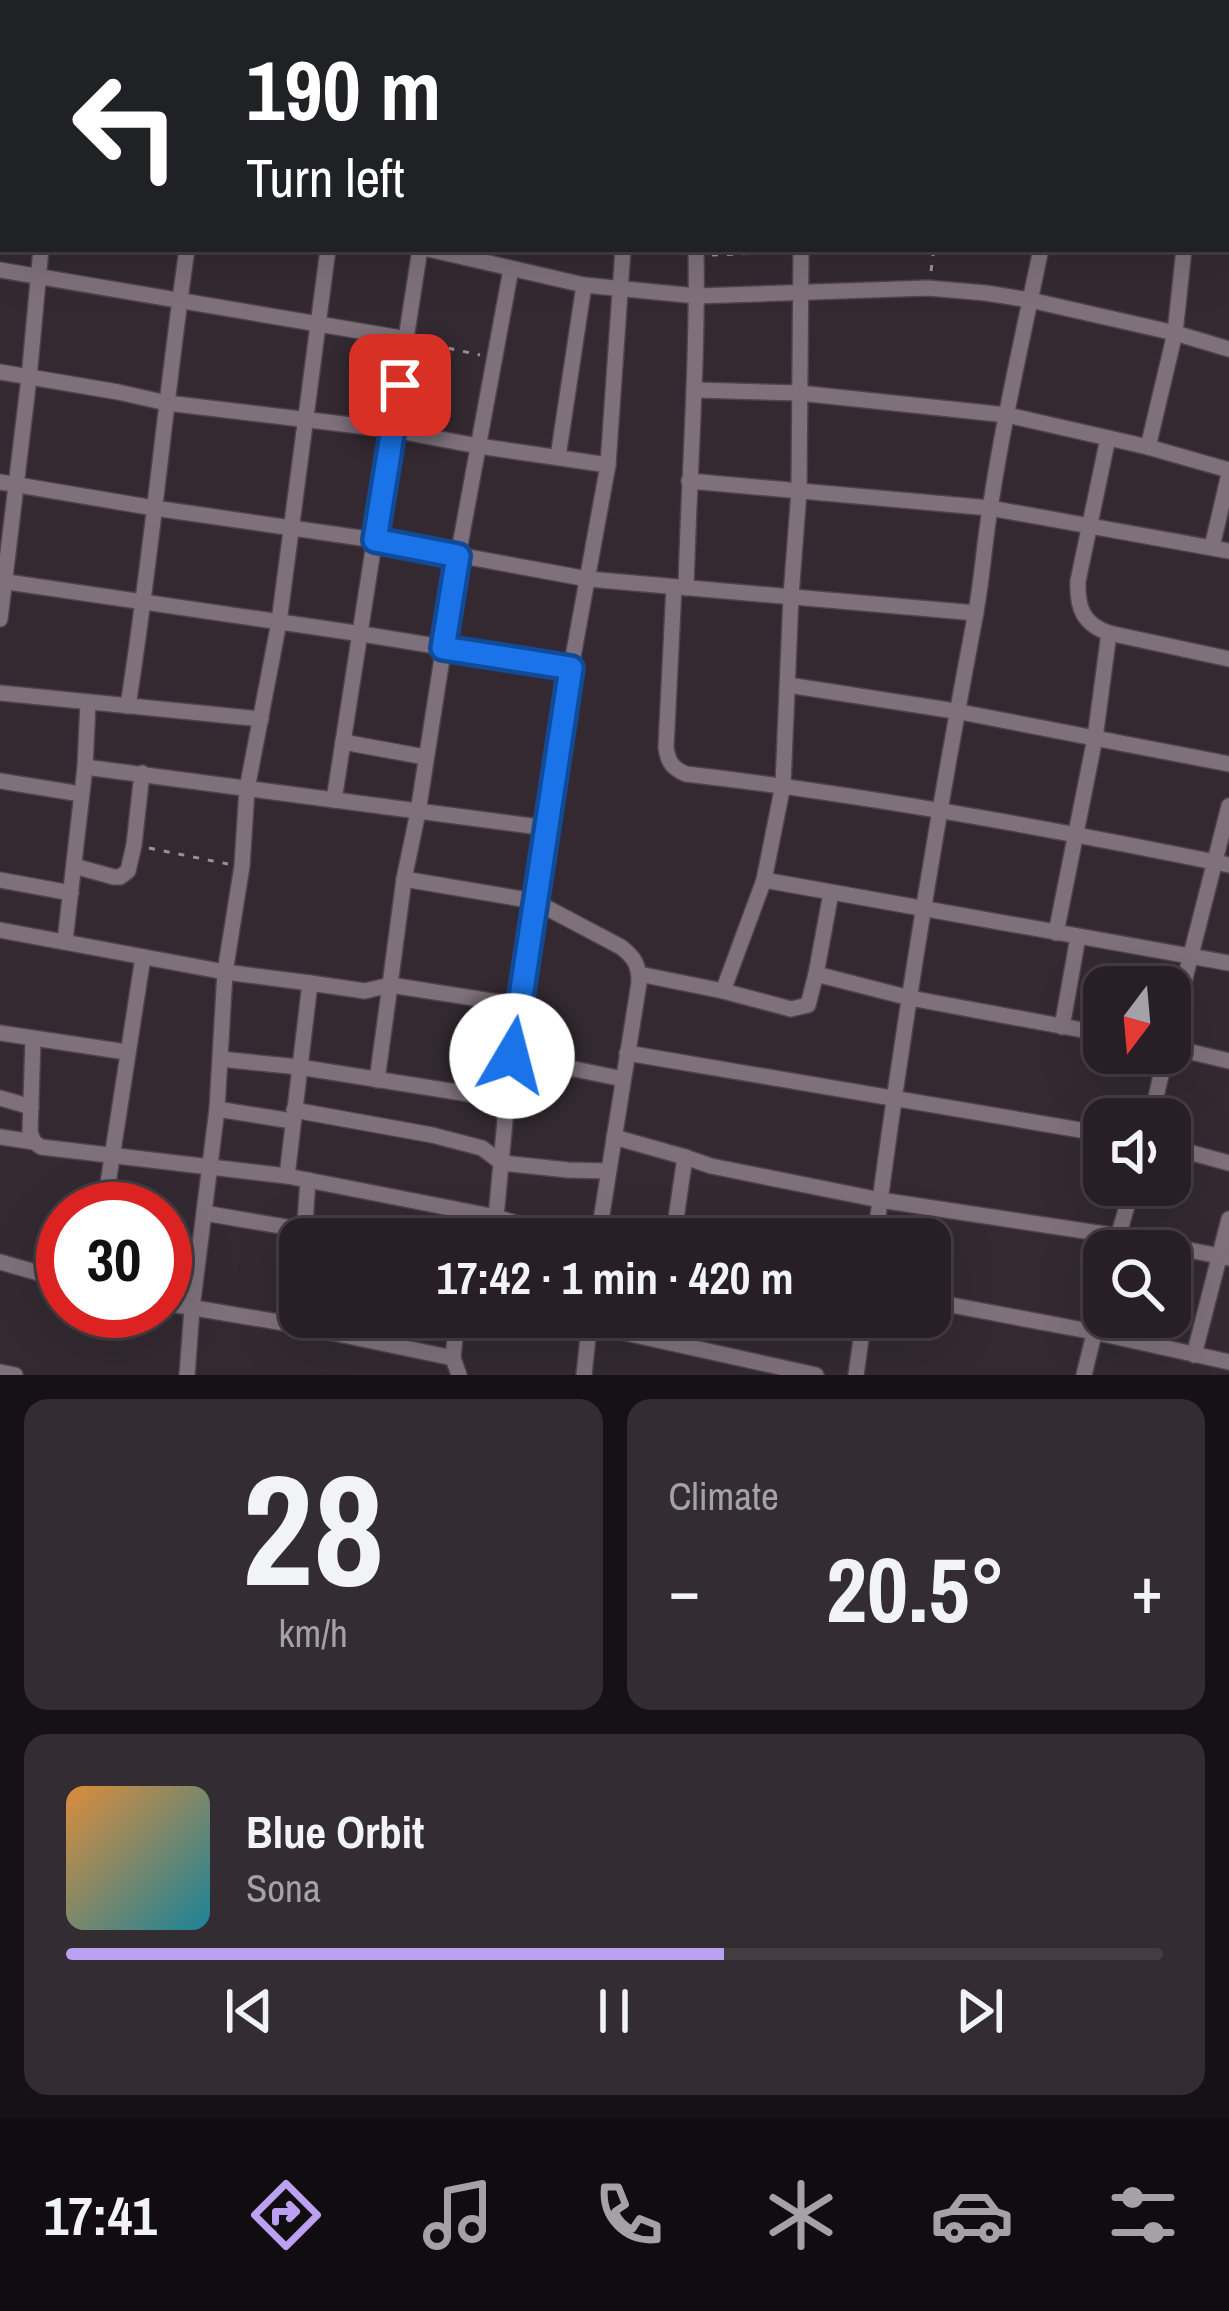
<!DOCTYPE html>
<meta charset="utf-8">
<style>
body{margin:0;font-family:"Archivo Narrow",sans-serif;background:#332c32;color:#f1f3f6;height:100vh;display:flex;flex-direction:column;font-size:45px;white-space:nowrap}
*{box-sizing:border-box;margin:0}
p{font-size:39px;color:#a4a2a7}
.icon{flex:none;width:66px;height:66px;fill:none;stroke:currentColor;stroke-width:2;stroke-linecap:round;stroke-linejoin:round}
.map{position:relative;height:1375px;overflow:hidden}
.sheet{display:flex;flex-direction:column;gap:24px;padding:24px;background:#151114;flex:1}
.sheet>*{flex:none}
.guide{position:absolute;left:0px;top:0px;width:1230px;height:252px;box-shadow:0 12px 48px #0002,0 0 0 3px #433d42;background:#202124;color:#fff;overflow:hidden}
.needle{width:78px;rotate:196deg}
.controls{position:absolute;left:1083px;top:966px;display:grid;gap:24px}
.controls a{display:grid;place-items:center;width:108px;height:108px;border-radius:24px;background:#271f25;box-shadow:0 12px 48px #0002,0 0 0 3px #433d42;font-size:60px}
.speed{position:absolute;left:36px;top:1182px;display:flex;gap:24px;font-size:60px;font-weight:700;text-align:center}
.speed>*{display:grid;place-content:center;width:156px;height:156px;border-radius:50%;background:#271f25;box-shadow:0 12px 48px #0002,0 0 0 3px #433d42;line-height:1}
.speed .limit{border:18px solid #d22;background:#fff;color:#111}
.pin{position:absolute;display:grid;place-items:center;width:102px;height:102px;color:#fff;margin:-51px;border-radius:24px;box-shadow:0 6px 18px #0006}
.me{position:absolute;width:132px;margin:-66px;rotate:8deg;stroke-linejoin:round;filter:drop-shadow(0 0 9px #0008)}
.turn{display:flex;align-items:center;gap:42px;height:252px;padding:0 48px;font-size:54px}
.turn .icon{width:156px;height:156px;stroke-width:2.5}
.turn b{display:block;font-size:84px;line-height:102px}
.big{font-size:90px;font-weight:700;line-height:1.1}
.sheet .tile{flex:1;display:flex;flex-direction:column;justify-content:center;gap:18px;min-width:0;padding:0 42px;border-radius:24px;background:#332c32}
.sheet .dial{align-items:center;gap:0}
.dial b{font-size:156px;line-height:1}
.song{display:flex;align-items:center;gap:36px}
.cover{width:144px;height:144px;border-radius:18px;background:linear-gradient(135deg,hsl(30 70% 55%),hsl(190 70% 35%))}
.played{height:12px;border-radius:6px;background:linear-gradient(90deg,#bca0f2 60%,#433d42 60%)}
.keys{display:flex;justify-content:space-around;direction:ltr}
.heat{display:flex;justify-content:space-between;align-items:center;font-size:66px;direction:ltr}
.sheet .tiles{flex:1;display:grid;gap:24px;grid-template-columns:1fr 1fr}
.tile:last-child{grid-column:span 2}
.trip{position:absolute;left:279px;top:1218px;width:672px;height:120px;border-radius:24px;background:#271f25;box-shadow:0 12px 48px #0002,0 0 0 3px #433d42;font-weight:700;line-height:120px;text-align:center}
.tab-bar{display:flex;height:192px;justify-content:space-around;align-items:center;background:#100c0f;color:#a4a2a7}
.tab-bar .icon{width:84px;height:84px}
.tab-bar .selected{color:#bca0f2}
.tab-bar b{font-size:54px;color:#f1f3f6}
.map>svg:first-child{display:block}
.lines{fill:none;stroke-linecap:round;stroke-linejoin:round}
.minor-casing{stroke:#4e444c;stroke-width:18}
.path{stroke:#9a9197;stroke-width:3;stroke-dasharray:6 9;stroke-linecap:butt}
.minor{stroke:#7e717b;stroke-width:15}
.route-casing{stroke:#114b97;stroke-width:30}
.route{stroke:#1a73e8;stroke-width:21}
</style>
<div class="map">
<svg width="1229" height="1375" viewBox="0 0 1229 1375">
<rect width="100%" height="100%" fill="#342931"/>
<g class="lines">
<g class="minor-casing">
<g id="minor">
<path d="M1128,0l11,3"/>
<path d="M636,3v-3"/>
<path d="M1097,3v-3"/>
<path d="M1227,45l2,-8"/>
<path d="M1227,132l2,1"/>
<path d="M0,181h3"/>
<path d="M1227,230h2"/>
<path d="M428,249l156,36 113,11 231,-8 58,5 44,7 145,33 54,16"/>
<path d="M0,270l407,69"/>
<path d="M0,372l118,20 49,11 226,27 85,16 130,19"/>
<path d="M696,390l103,3 208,22 141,32 81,23"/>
<path d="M1108,438l-30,143c-1,27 5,43 31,52l120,26"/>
<path d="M1148,447l27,-114 9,-84"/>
<path d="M558,457l26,-172"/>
<path d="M689,481l301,27 239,43"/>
<path d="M0,482l154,26 221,32 213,39 388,34"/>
<path d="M1212,547l17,-73"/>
<path d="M0,581l362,53 209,34"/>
<path d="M674,587l-8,160c2,15 6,21 20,27 182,21 363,54 543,91"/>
<path d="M686,588c3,-113 12,-226 10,-339"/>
<path d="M0,619l29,-241 12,-129"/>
<path d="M788,685l167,26 274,53"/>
<path d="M0,693l261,26"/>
<path d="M128,706c24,-152 37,-305 59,-457"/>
<path d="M343,742l77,-493"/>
<path d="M85,767l3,-64"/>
<path d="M0,781l81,13"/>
<path d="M334,800l9,-58 82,15"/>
<path d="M74,866l40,11h6l8,-6 6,-26 8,-72"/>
<path d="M404,879l130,22 87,46c14,11 18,18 18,36l-41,256"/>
<path d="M0,880l71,13"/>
<path d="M764,880l465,83"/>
<path d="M0,930l225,42 85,11 -23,193"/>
<path d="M1056,933l39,-195 14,-105"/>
<path d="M65,941l20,-174 462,61"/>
<path d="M639,974l84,17 41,-111 19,-95 8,-189 8,-105 2,-242"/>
<path d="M816,974l94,24 194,36"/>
<path d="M310,983l55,8 25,-6 14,-106 14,-67 40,-256 53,-287"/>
<path d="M723,991l68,18 17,-4 8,-31 15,-81"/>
<path d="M1062,1027l16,-90"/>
<path d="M0,1033l126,19"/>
<path d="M1170,1037l59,-231"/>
<path d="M33,1040l-3,92 4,10 7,5 246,29 209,41 71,22"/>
<path d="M1170,1047l59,14"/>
<path d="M627,1053l477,81"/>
<path d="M511,1056l112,23"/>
<path d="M220,1059l79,8 208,33"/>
<path d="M377,1080l13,-95 128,20"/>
<path d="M0,1098l31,9"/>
<path d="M217,1109l75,12"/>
<path d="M294,1110l138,25 50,13 20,15 66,7 40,1"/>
<path d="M1151,1119l15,-66"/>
<path d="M0,1137l34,5"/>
<path d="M614,1137l71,20"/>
<path d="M1170,1147l59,16"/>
<path d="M104,1209l39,-252"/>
<path d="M204,1213l100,17"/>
<path d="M496,1217l15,-161 23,-155 37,-233 37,-203 15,-216"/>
<path d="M304,1236l4,-56"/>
<path d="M673,1239l12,-82 26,9 169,34 238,36 111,22"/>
<path d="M875,1239c27,-208 61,-416 100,-622 7,-36 9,-72 15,-108 13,-87 33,-174 51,-260"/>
<path d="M1114,1251l19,-66"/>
<path d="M0,1262l63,18"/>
<path d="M930,1301l164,31 135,30"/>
<path d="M165,1303l125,21 163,34"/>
<path d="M457,1317l-4,41 6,17"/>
<path d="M553,1317l263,58"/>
<path d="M290,1324l10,-47"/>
<path d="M1194,1355l35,-136"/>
<path d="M0,1372l15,3"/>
<path d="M187,1375l5,-67 25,-199 8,-137 17,-106 5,-77 32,-167 49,-373"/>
<path d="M584,1375l6,-57"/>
<path d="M856,1375l8,-58"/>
<path d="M1084,1375l20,-82"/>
</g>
</g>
<g class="path">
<path d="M957,3l1,-3"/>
<path d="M1036,3l1,-3"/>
<path d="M712,255l75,-3"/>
<path d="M931,271l3,-22"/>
<path d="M419,342l61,13"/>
<path d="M149,848l79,16"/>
</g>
<use href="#minor" class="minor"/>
</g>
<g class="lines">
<g class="route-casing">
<path id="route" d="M400,385l-25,155 83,16 -15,92 128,20 -59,388"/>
</g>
<use href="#route" class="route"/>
</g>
</svg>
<div class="controls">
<a><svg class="needle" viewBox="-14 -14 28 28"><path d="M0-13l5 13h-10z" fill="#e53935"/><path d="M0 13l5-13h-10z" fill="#a4a2a7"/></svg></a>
<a><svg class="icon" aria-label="sound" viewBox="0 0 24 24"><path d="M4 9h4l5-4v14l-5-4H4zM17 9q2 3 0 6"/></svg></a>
<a><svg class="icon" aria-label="search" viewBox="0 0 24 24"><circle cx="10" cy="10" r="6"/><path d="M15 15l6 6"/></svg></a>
</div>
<div class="speed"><div class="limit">30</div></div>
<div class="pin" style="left:400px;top:385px;background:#d93025"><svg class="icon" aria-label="arrive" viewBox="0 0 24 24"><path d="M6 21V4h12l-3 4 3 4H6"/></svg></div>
<svg class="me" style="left:512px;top:1056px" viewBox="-20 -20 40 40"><circle r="19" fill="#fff"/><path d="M0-13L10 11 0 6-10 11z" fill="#1a73e8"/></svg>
<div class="trip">17:42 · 1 min · 420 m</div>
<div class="guide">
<div class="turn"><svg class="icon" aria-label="left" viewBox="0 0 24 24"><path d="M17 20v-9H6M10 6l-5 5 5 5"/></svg><div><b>190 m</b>Turn left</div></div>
</div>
</div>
<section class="sheet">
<div class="tiles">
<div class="tile dial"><b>28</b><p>km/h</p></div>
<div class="tile"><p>Climate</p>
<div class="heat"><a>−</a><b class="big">20.5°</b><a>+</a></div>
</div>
<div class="tile">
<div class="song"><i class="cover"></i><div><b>Blue Orbit</b><p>Sona</p></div></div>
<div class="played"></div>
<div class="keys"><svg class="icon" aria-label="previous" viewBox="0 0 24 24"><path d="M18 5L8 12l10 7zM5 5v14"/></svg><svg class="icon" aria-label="pause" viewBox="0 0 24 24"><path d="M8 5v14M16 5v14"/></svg><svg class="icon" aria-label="next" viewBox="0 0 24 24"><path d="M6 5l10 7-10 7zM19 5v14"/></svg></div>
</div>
</div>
</section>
<nav class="tab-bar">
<b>17:41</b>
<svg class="icon selected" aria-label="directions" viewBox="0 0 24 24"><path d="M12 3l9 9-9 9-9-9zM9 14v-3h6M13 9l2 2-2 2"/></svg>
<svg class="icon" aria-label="music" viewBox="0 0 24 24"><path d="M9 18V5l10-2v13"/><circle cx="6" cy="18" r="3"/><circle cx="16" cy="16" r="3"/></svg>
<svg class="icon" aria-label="phone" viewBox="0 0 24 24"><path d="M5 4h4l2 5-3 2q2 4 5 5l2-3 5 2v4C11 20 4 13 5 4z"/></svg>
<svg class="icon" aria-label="climate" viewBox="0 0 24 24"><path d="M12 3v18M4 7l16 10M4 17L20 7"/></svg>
<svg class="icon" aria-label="car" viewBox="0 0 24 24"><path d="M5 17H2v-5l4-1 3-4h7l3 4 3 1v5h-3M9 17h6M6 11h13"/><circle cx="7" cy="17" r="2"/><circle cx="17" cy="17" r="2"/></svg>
<svg class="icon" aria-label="filters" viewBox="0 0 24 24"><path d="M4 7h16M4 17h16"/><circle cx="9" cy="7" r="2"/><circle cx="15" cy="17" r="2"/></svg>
</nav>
